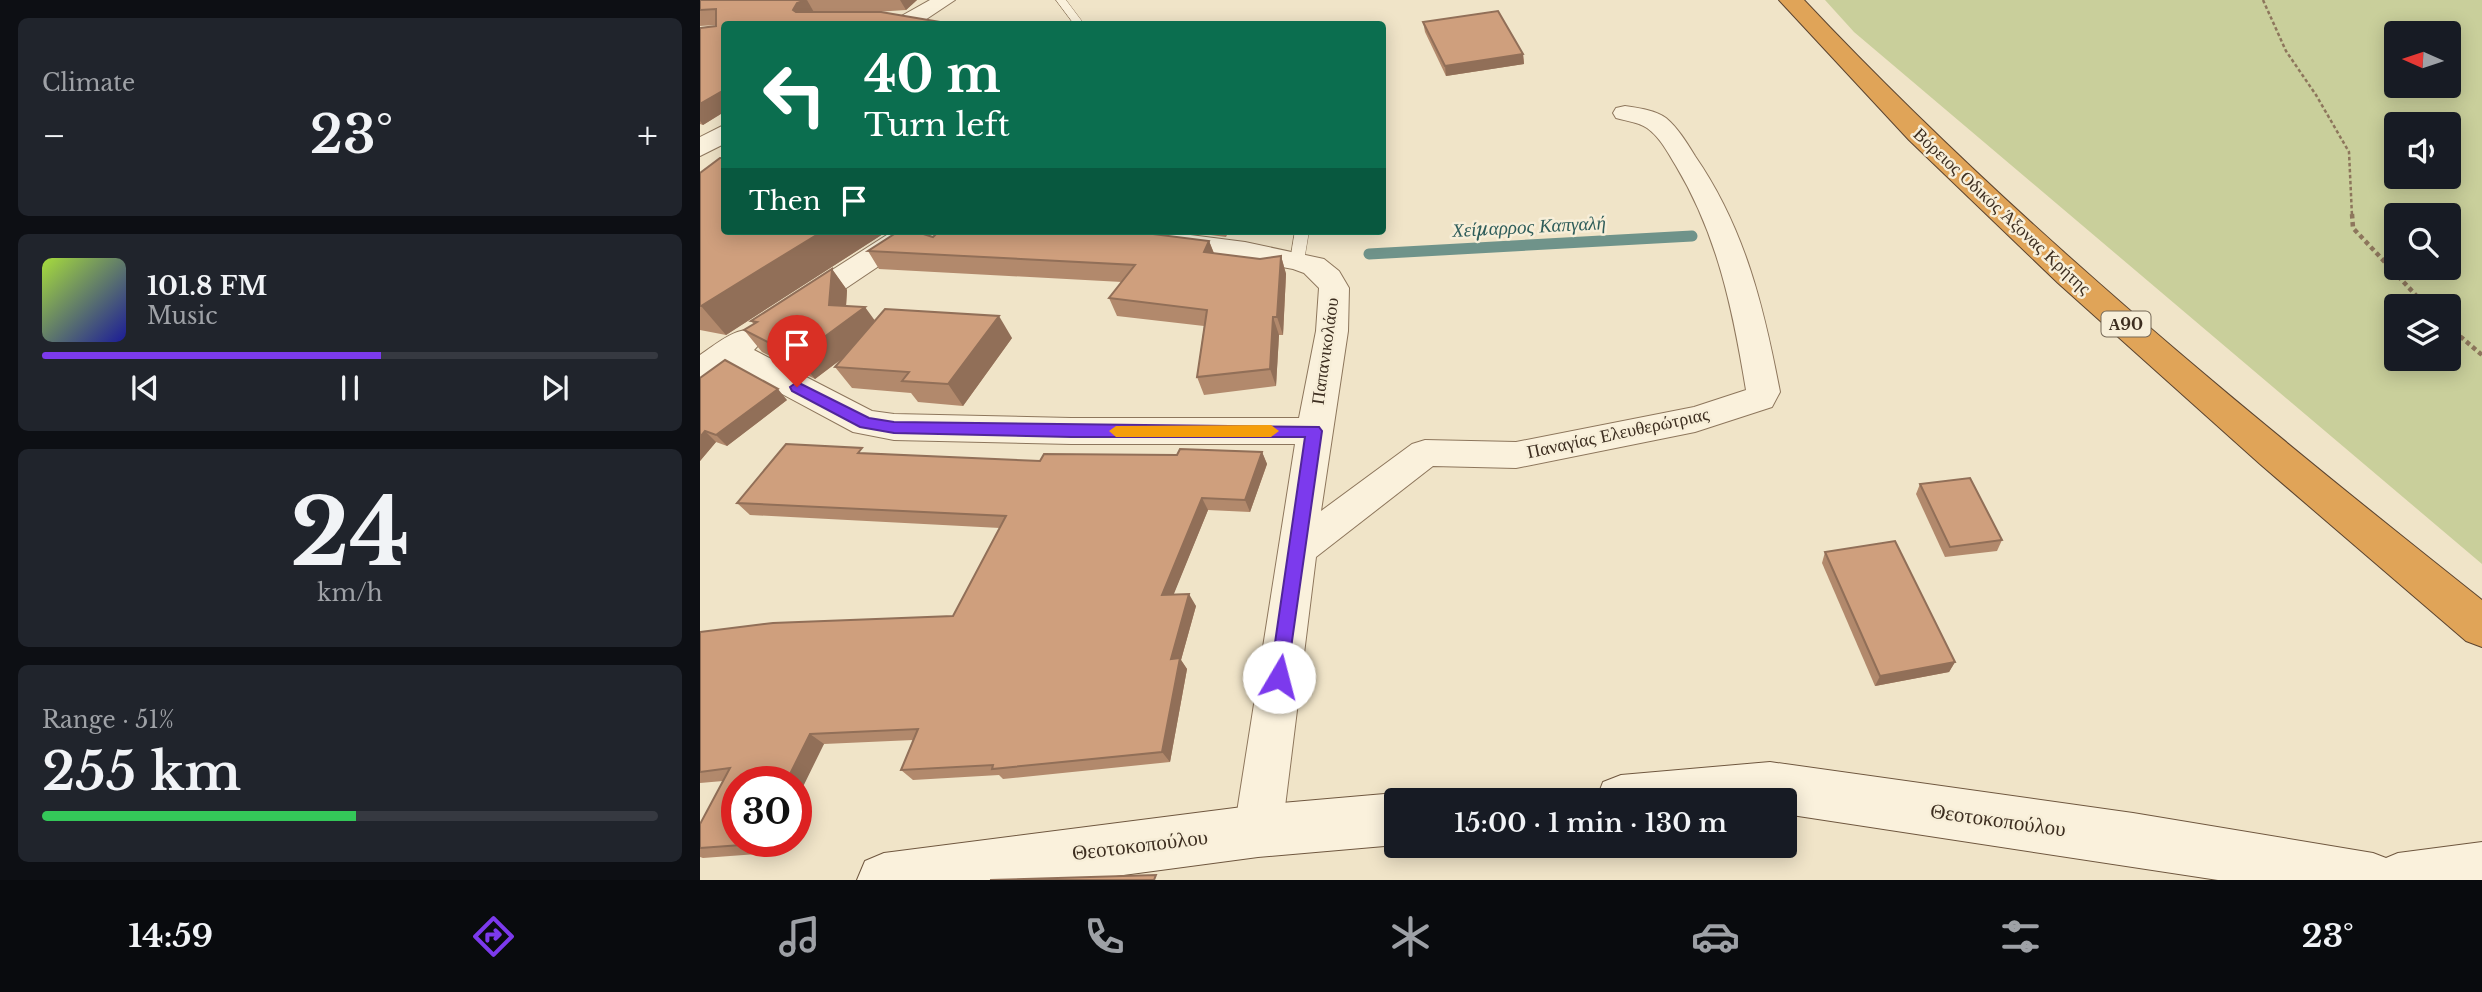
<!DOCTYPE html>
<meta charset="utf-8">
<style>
body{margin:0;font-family:"Libre Baskerville",serif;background:#20242c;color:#f1f3f6;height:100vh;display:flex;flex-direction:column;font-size:26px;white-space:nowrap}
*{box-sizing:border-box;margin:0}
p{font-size:23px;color:#9ea1a6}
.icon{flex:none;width:38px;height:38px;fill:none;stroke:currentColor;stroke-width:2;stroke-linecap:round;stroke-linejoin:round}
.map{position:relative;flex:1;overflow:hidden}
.drawer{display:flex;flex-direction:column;gap:18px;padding:18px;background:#0d0f14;width:700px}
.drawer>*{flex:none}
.guide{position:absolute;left:21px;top:21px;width:665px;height:214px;border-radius:7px;box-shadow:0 4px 18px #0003;background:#0b6e4f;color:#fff;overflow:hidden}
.needle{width:46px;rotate:273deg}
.tools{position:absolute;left:1684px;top:21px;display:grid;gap:14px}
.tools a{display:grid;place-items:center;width:77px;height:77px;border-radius:7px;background:#171b24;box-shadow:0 4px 18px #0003;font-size:35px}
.speed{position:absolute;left:21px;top:766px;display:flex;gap:14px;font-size:35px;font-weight:700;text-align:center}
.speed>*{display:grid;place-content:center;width:91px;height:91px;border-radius:50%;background:#171b24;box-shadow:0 4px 18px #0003;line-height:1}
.speed .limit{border:10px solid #d22;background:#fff;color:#111}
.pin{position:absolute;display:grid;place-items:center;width:60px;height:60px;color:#fff;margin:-72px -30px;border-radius:50% 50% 50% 0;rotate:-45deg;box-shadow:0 0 7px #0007}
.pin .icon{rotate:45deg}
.me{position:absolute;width:77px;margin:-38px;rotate:8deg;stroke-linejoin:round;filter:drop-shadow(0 0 5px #0008)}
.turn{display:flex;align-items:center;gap:24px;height:147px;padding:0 28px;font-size:32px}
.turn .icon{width:91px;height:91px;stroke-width:2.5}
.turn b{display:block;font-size:49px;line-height:60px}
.then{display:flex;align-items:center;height:66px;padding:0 28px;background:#0003;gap:14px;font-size:26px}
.big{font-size:52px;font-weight:600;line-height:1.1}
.drawer .card{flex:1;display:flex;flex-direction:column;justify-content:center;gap:10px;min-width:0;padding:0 24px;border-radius:10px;background:#20242c}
.drawer .dial{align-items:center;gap:0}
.dial b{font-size:91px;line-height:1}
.song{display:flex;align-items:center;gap:21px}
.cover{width:84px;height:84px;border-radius:10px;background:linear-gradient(135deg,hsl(80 70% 55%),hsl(240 70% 35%))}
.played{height:7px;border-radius:4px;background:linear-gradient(90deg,#7c3aed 55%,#363941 55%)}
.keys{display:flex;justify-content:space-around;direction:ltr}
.heat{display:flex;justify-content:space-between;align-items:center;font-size:38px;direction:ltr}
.charge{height:10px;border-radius:5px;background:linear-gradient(90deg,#34c759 51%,#363941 0)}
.trip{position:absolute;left:684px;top:788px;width:413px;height:70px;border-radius:7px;background:#171b24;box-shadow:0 4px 18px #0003;font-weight:600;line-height:70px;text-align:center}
.tabs{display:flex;height:112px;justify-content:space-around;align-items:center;background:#090b0e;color:#9ea1a6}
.tabs .icon{width:49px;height:49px}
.tabs .on{color:#7c3aed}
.tabs b{font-size:32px;color:#f1f3f6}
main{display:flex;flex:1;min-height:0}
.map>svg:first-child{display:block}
.green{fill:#c9cf9b;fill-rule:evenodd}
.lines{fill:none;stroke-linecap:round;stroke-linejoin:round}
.stream{stroke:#6f938a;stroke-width:11}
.lane-casing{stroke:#8d765c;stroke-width:1}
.street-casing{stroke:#8d765c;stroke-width:2}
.secondary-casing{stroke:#6f573f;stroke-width:2}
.highway-casing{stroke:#5b4430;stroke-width:2}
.path-far1{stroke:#8d765c;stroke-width:2.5;stroke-dasharray:3.5 2.5;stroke-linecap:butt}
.path{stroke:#8d765c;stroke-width:4.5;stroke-dasharray:4.5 3.5;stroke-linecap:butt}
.lane{fill:#faf1dc;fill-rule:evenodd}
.street{fill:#faf1dc;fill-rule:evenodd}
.secondary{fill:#faf1dc;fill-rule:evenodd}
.highway{fill:#e0a458;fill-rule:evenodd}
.wall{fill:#b2896c}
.shaded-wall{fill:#916f58}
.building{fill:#cf9f7d;stroke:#916f58;stroke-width:2}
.route{fill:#7c3aed;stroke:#51269a;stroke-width:2}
.slow{fill:#f59e0b}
.labels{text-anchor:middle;stroke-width:5;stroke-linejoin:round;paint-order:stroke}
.shield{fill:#f7eed8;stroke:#756857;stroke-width:2}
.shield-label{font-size:16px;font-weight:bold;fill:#3d2e20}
.street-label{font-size:18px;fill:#3d2e20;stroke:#f7eed8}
.water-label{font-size:19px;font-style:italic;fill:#2f5d5a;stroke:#f7eed8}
.near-street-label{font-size:21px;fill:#3d2e20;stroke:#f7eed8}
</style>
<main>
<section class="drawer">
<div class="card"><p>Climate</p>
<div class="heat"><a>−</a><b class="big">23°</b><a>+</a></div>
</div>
<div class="card">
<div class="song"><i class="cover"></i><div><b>101.8 FM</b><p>Music</p></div></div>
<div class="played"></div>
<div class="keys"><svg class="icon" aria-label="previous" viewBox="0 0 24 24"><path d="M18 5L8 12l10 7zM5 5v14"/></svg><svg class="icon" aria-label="pause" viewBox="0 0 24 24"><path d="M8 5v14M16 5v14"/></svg><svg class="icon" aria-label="next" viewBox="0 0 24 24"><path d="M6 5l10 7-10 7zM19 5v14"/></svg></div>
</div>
<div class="card dial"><b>24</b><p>km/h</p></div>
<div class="card"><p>Range · 51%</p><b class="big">255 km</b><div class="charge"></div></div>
</section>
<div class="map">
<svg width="1782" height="880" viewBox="0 0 1782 880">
<rect width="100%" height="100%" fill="#f0e4c8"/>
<path class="green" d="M1125,0h657v564l-628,-532zM1696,33h52v53h-52zM1696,124h52v53h-52zM1696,215h52v53h-52zM1696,306h52v53h-52z"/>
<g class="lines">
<path class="stream" d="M669,254l323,-18"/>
<g class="lane-casing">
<g id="lane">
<path d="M356,0h10l18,24h-10z"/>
<path d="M595,231h14l-5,30 -7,5 -7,-5z"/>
</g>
</g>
<g class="street-casing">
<g id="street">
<path d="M230,0h25l-36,24h-26l3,-5z"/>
<path d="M925,106c13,2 30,4 41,12 12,10 21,25 29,38 50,72 69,152 85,236l-8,15 -77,25 -179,36 -83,-2 -117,91 -34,274 -7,17 -17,7 -17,-7 -7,-17 61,-387h-224l-177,-4 -41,-8 -123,-66 -18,12 -12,3v-26c18,-12 37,-30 59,-24l5,8 -10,11 118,61 22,3 177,4h228l17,-87 3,-43 -15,-15 -11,-4 -48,-9 -152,-20 -10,-3 -4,-6h80l86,11 79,17 15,12 10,17 -1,43 -27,180 91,-67 13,-4 91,2 178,-35 52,-17c-13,-79 -28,-154 -70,-224 -8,-13 -16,-29 -29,-38 -9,-6 -21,-7 -31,-10l-3,-5 3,-5z"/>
<path d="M24,125v19l-24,12v-19z"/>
<path d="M193,231h33l-4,6 -110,74 -11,3 -11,-3 -4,-7 4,-7z"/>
</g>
</g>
<g class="secondary-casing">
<g id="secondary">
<path d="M1070,762l363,51 240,40 13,5 12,-5 84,-11v38h-264l-433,-66v-14h-189l7,-18 18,-7z"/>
<path d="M696,793l16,7h-16v45l-138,12 -172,23h-229l8,-19 19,-8 374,-48z"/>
</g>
</g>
<g class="highway-casing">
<path id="highway" d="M1079,0h25c207,220 441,412 678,600v47l-16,-6 -206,-177 -202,-181 -149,-143z"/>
</g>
<path class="path-far1" d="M1563,0l23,51 30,44 33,57 3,64"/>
<g class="path">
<path d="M1652,214l1,14 73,78"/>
<path d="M1748,326l34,29"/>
</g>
<use href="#lane" class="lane"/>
<use href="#street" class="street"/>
<use href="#secondary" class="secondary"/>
<use href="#highway" class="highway"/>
</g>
<g class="wall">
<path d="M0,0h217l-11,10 -31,2 -151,12v88l-21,13 -3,-1v-96l16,-2v-1l-16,1z"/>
<path d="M723,22l100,32 1,10 -78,12 -21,-44z"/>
<path d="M0,173l24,58h157l2,3 -157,101 -26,-5z"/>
<path d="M480,231h49l-3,6z"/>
<path d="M233,237l276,4 5,12 46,6 21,-3 5,18 -3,61h-4l-3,51 -72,9 -7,-18 7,-51 -87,-10 -8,-18 13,-16 -243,-13 -11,-18z"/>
<path d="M132,269l15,21 -1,16 29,14 137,18 -49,68 -45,-4 -7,-9 -59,-5 -17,-21 9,-10 -29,22 -53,-27 -18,-22 10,-6 -3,-3z"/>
<path d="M0,378l87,22 -60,46 -11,-4 -16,19z"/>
<path d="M562,452l5,12 -17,48 -42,-2 -35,85 23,11 -15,54 6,9 -17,93 -167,17 -4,-4 -86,5 -12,-10 12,-30 -89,4 -87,98h39l-5,11 -68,5 -3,-1v-33l23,-43 -23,2v-151l253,-16 47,-88 -250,-13 -13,-12 129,-50 174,8z"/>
<path d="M1220,484l82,56 -5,11 -52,6 -29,-63z"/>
<path d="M1125,552l130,110 -6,10 -74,14 -53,-123z"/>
</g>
<g class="shaded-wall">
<path d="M107,0l8,14 -9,4 -13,-8 4,-7z"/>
<path d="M200,0h17l-11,10z"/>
<path d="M823,54l1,10 -78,12 -1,-10z"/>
<path d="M24,90v22l-21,13 -3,-4v-17z"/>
<path d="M123,231h58l2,3 -157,101 -25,-29z"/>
<path d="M509,241l7,18 -12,-7z"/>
<path d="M581,256l5,18 -3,61 -6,-18z"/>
<path d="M132,269l15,21 -2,32 20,-15 16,22 -66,50 -18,-22 32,-52z"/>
<path d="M299,316l13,22 -49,68 -15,-22z"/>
<path d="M573,317l6,18 -3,51 -6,-17z"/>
<path d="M78,389l9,11 -60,46 -11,-11z"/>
<path d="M5,431l11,11 -16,19v-24z"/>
<path d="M562,452l5,12 -17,48 -5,-12z"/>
<path d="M502,498l6,12 -39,96 -7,-11z"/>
<path d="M489,594l7,12 -15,54 6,9 -17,93 -8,-10 9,-93z"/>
<path d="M1255,662l-6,10 -74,14 5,-10z"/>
<path d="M110,734l14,10 -28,57v-19h-10z"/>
<path d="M56,842h20l-5,11 -16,-9z"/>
</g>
<g class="building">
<path d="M0,0h106l-9,3 -4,7 3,2h85l71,12h-228v66l-24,14v-76l16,-2v-17l-16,1z"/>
<path d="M798,11l25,43 -78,12 -22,-44z"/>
<path d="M20,158h4v73h99l-122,75h-1v-133z"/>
<path d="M199,231h15l19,6 6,-6h190l80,10 -5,11 56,7 21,-3 -4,61h-4l-3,52 -73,8 10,-67 -98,-12 26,-33 -267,-14z"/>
<path d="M132,269l-3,36 36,2 -68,50 -53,-27 13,-8 -6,-1z"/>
<path d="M185,309l114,7 -51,68 -46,-3 7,-9 -74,-5z"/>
<path d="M25,360l53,29 -62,46 -11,-4 -5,6v-59z"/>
<path d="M86,444l76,4 -4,5 182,8 4,-7 133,1 3,-6 82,3 -17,48 -43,-2 -40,97 27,-1 -18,65 9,-1 -18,94 -170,17 1,-4 -92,5 17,-41 -108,5 -24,48h-49v60h19l-1,2 -55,4v-24l30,-56 -30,4v-140l73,-9 180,-7 53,-100 -269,-13z"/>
<path d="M1270,478l32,62 -52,7 -30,-63z"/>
<path d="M1195,541l60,121 -75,14 -55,-124z"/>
<path d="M456,875l-2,5h-164z"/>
</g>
<path class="route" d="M97,382l72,36 25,4 425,5 3,4 -36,252 -7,3 -6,-3 -3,-6 35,-240h-234l-177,-4 -34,-6 -68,-36 -2,-4z"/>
<path class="slow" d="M571,425l8,6 -8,6h-155l-7,-6 7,-5z"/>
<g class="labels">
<rect class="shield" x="1401.5" y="311.5" width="49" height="25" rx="5"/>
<g class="shield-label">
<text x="1426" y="330">Α90</text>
</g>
<g class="street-label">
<text transform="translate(1302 211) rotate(43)" y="6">Βόρειος Οδικός Άξονας Κρήτης</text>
<text transform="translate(625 351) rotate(-82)" y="6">Παπανικολάου</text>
<text transform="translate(918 433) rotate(-12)" y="6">Παναγίας Ελευθερώτριας</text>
</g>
<g class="water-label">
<text transform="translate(829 226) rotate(-3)" y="7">Χείμαρρος Καπγαλή</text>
</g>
<g class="near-street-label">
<text transform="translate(1298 820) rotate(8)" y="7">Θεοτοκοπούλου</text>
<text transform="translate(440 845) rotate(-7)" y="7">Θεοτοκοπούλου</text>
</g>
</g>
</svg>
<div class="tools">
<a><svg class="needle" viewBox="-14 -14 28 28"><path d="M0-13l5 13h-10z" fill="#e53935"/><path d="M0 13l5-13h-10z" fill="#9ea1a6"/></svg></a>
<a><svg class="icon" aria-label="sound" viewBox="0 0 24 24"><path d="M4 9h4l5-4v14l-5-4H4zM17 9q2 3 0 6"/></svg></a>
<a><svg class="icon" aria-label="search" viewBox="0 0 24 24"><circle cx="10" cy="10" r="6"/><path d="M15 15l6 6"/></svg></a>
<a><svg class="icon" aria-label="layers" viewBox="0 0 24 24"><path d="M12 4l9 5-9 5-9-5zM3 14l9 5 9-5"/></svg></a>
</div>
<div class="speed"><div class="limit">30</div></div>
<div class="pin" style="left:97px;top:387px;background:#d93025"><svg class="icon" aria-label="arrive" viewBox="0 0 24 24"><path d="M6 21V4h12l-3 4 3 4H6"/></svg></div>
<svg class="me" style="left:579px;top:677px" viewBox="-20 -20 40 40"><circle r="19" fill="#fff"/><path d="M0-13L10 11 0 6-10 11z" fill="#7c3aed"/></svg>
<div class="trip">15:00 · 1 min · 130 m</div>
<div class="guide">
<div class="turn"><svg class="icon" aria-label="left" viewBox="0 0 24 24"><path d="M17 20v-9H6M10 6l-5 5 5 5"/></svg><div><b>40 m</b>Turn left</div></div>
<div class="then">Then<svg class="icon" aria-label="arrive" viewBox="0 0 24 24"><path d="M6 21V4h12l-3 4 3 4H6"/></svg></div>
</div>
</div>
</main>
<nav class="tabs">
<b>14:59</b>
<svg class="icon on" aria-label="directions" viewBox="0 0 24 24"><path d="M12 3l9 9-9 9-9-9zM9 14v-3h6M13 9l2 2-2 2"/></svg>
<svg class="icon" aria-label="music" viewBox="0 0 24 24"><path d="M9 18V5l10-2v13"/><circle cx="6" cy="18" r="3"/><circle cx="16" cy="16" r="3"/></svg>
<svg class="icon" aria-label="phone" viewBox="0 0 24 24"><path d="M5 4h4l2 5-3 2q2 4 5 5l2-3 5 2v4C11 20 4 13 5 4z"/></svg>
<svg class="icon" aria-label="climate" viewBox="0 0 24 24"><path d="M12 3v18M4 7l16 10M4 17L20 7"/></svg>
<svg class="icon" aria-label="car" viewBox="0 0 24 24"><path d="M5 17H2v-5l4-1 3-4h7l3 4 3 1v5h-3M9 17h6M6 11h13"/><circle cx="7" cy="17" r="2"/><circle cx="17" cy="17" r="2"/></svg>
<svg class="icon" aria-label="filters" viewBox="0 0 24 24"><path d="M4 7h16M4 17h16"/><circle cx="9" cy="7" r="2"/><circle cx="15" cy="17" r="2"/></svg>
<b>23°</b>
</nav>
